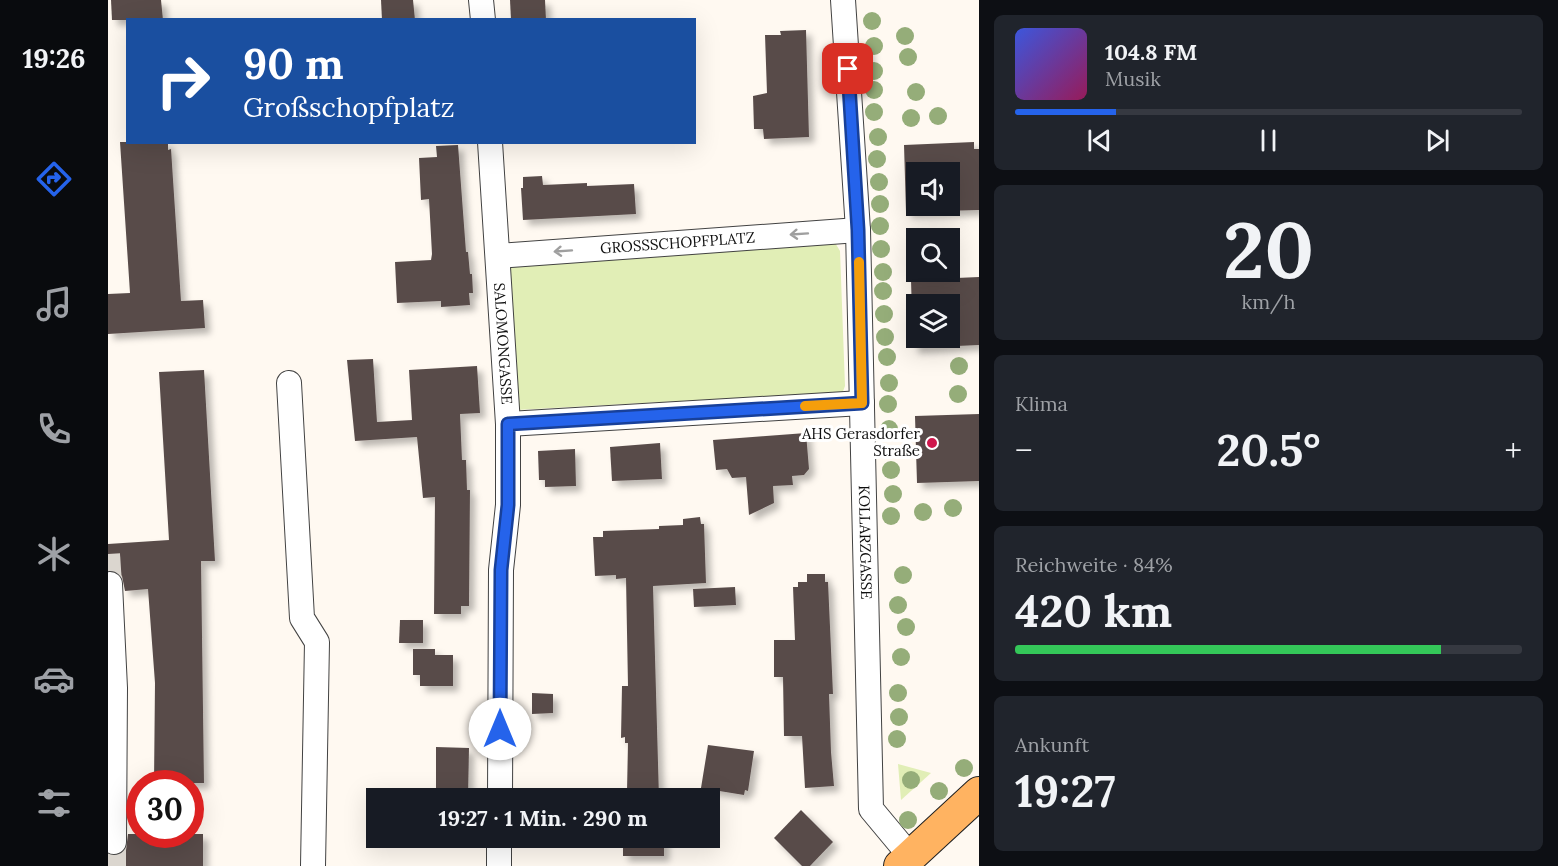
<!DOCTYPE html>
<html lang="de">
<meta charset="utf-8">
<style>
body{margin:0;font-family:Lora,serif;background:#20242c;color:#f1f3f6;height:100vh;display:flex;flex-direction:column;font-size:22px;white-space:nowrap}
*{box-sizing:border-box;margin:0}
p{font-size:20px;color:#9ea1a6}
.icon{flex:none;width:33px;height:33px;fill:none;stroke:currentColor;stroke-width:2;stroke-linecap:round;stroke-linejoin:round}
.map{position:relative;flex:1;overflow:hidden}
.drawer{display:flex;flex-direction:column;gap:15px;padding:15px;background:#0d0f14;width:579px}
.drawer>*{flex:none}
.guide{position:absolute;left:18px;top:18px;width:570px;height:126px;border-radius:0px;box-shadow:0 6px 24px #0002;background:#1a4fa0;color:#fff;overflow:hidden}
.tools{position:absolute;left:798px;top:162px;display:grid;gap:12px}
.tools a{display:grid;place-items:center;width:54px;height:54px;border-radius:0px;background:#171b24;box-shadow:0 6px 24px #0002;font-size:30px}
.speed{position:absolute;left:18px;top:770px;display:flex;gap:12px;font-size:30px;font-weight:700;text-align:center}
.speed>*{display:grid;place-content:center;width:78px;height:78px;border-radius:50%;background:#171b24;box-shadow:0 6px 24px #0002;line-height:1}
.speed .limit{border:9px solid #d22;background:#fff;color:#111}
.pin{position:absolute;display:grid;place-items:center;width:51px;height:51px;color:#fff;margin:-26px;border-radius:12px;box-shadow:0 3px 9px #0006}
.me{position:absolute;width:66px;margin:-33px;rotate:0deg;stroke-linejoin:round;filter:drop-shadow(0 0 4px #0008)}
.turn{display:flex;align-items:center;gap:21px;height:126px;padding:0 18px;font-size:27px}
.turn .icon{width:78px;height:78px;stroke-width:2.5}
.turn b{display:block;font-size:42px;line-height:51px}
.big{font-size:45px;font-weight:800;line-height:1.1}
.drawer .widget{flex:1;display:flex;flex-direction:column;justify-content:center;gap:9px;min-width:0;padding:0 21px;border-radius:9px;background:#20242c}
.drawer .dial{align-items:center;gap:0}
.dial b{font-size:78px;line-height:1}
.song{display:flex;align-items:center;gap:18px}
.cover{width:72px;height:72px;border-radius:9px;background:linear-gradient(135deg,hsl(230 70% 55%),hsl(330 70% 35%))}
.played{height:6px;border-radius:3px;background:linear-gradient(90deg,#2563eb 20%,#363941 20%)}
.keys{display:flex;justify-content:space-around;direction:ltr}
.heat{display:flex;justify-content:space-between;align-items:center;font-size:33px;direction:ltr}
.charge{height:9px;border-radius:4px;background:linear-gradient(90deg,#34c759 84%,#363941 0)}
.trip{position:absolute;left:258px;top:788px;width:354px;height:60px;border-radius:0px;background:#171b24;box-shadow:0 6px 24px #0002;font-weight:800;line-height:60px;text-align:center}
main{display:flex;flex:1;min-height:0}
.dock{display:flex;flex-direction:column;width:108px;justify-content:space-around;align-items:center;background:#090b0e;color:#9ea1a6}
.dock .icon{width:42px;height:42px}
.dock .current{color:#2563eb}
.dock b{font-size:27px;color:#f1f3f6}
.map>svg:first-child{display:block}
.green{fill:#e1eeb6}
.building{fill:#594c4a;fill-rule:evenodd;filter:url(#shadow)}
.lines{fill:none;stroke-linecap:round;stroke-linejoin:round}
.minor-tunnel{stroke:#dbd6cf;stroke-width:24;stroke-dasharray:24 12;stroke-linecap:butt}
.minor-casing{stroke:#424242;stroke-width:26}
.major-casing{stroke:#202020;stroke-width:34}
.minor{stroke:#fff;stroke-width:24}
.major{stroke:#ffb361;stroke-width:32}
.tree{fill:#95ad79}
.oneway{stroke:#9f9f9f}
.route-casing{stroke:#184099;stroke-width:15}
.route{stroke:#2563eb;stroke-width:10}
.slow{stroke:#f59e0b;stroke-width:10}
.poi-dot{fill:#cf174c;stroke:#fff;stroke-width:2}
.labels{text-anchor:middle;stroke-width:6;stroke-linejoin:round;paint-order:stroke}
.street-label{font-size:15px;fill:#0f0f0f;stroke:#fff}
.poi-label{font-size:15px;fill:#0f0f0f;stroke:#fff;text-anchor:end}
</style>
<main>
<nav class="dock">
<b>19:26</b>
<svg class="icon current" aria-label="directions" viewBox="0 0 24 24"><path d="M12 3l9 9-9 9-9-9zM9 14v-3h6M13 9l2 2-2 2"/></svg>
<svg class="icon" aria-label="music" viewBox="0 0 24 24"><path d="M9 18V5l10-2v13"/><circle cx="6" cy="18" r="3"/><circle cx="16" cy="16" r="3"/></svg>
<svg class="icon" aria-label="phone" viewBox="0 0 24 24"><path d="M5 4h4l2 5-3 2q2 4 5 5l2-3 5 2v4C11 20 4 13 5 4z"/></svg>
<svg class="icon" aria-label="climate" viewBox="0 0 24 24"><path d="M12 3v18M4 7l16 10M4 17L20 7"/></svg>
<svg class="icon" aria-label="car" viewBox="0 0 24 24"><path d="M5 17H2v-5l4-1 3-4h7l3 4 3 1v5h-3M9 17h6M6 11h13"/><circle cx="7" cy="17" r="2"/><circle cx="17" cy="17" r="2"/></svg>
<svg class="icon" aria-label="filters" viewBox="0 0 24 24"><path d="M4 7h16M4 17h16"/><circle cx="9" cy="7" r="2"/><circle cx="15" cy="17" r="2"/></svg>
</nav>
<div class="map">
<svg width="871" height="866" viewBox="0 0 871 866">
<defs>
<filter id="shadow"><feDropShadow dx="5.5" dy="5.5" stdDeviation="3" flood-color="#0004"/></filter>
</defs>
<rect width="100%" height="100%" fill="#fff9f1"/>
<g class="green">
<path d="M726,241l6,10 5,135 -3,8 -83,8 -24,-4 -219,12 -6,-148z"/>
<path d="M790,764l33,9 -30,27z"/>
</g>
<g class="building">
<path d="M3,0h50l2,20h-51z"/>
<path d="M273,0h32l2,20h-33z"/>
<path d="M402,0h35l1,20h-35z"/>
<path d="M698,30l3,107 -45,2 -1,-10h-9l-1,-33 14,-3 -2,-58h16l-1,-4z"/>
<path d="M12,142h48v8l3,-1 10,152 22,-1 2,28 -97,6v-40l22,-1z"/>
<path d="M866,142v7h5v61l-73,2 -2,-67zM808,172h34v34h-34z"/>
<path d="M350,145l8,107h2l2,22h2l1,19h-4l1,12 -29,2v-6l-44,2 -2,-41 36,-2 1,-6 -3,-55 -8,1 -2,-42 18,-1 -1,-11z"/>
<path d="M434,176l1,9 44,-2v3l47,-2 2,30 -113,6 -2,-32h2v-11z"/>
<path d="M871,277v68l-66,3 -2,-68zM808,304h34v34h-34z"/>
<path d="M265,359l4,63 35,-2 -3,-50 68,-4 3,47 -20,1 2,46h4l1,30h3l-1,116h-8v8h-27l1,-117 -12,1 -6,-61 -62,4 -8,-81z"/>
<path d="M96,370l11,191h-14l3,222h-50l1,-100 -7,-94 -23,2 -3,-15 -6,-5 -8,-1v-26l61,-4 -10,-168z"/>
<path d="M871,414v67l-62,2 -2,-67z"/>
<path d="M698,433l3,36 -5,6 -12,1 1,9 -20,1 1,17 -25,12 -3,-38 -14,1 -5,-9 -11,1 -3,-30z"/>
<path d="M552,443l2,36 -50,2 -2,-34z"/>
<path d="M467,449l1,37 -31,1v-7h-6l-1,-29z"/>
<path d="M592,517l1,7h3l2,59 -53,3 6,212 -18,-1 -4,-6h-10l1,-48h-3v-6l-4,1 1,-52h6l-2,-108 -10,1v-4l-21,1 -2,-39h10v-6l56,-2v-3l24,-1v-6z"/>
<path d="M699,574h18v8h3l5,112h-4l2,58 3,34 -29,2 -3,-52h-18l-1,-59h-9v-37h21l-2,-53h5v-5h9z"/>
<path d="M627,587l1,18 -42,2 -1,-18z"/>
<path d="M292,620h23v23h-24z"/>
<path d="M305,649h22v6h18v31h-33v-11h-7z"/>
<path d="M424,693l21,1v19l-21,1z"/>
<path d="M600,745l46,6 -6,40 -3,-1 -1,5 -43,-7z"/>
<path d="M328,747l33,1 -1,50h-32z"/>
<path d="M693,810l32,32 -23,24h-8l-28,-28z"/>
<path d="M20,834h75v32h-95v-11h12l6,-5z"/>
<rect x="515" y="837" width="41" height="19"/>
</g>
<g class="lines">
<g class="minor-tunnel">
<path d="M0,554l2,30"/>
<path d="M6,866v-24"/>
</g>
<g class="minor-casing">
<g id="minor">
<path d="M373,0l2,20"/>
<path id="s1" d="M735,0l15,230 13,579 40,48"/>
<path id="s2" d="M382,142l18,282v81l-7,65 -1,228"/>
<path id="s3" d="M390,256l360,-26"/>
<path d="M181,383l13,235 15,24 -4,224"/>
<path d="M400,424l354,-21"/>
<path d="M2,584l5,104 -1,154"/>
<path d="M391,866v-29"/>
</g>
</g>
<g class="major-casing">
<path id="major" d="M792,866l79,-73"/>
</g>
<use href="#minor" class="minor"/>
<use href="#major" class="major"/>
</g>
<g class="tree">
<circle cx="764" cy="21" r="9"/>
<circle cx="797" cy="36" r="9"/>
<circle cx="766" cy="46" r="9"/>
<circle cx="800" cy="57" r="9"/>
<circle cx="766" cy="71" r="9"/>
<circle cx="766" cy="90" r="9"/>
<circle cx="808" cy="92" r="9"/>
<circle cx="766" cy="112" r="9"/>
<circle cx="830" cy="116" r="9"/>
<circle cx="803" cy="118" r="9"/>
<circle cx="770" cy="137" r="9"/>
<circle cx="769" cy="159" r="9"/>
<circle cx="771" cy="182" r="9"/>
<circle cx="772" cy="204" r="9"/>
<circle cx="772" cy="226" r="9"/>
<circle cx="773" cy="249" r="9"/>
<circle cx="775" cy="272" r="9"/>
<circle cx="775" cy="291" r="9"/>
<circle cx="776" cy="314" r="9"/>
<circle cx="777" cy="337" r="9"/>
<circle cx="779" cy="357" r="9"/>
<circle cx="851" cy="366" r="9"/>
<circle cx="781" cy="383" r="9"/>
<circle cx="850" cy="394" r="9"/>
<circle cx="780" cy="404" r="9"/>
<circle cx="781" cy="429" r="9"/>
<circle cx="783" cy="470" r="9"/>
<circle cx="785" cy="494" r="9"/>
<circle cx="845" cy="508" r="9"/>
<circle cx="815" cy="512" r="9"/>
<circle cx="783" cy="516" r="9"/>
<circle cx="795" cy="575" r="9"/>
<circle cx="790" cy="605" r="9"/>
<circle cx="798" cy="627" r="9"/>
<circle cx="793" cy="657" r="9"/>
<circle cx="790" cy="693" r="9"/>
<circle cx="791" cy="717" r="9"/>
<circle cx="789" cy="739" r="9"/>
<circle cx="856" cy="768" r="9"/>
<circle cx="803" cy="780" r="9"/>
<circle cx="831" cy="791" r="9"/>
<circle cx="800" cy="820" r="9"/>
</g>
<defs><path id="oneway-shaft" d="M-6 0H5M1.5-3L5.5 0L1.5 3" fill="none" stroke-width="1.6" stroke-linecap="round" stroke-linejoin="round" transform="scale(1.5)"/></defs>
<g class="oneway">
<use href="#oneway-shaft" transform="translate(691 234) rotate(176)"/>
<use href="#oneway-shaft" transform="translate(455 251) rotate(176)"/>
</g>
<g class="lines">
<g class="route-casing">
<path id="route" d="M392,729l1,-159 7,-65v-81l354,-21 -4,-173 -10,-161"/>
</g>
<use href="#route" class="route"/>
<path class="slow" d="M697,406l57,-3 -3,-141"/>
</g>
<circle class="poi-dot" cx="824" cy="443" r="6"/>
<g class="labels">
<g class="street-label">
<text dy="5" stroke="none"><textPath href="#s3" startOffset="180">GROSSSCHOPFPLATZ</textPath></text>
<text dy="5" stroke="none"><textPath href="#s2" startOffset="202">SALOMONGASSE</textPath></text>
<text dy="5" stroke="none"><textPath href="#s1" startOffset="543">KOLLARZGASSE</textPath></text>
</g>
<g class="poi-label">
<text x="812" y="439">AHS Gerasdorfer<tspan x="812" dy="17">Straße</tspan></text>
</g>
</g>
</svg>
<div class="tools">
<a><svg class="icon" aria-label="sound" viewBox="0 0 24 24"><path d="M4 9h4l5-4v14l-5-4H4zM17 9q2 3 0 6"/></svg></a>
<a><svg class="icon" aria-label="search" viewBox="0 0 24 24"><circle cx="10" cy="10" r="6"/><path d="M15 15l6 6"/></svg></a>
<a><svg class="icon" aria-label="layers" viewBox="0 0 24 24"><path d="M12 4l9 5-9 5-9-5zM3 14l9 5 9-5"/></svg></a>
</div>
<div class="speed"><div class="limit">30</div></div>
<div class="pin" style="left:740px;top:69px;background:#d93025"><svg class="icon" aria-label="arrive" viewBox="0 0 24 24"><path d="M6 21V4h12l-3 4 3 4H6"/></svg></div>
<svg class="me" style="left:392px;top:729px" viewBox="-20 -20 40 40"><circle r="19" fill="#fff"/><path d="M0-13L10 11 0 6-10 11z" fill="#2563eb"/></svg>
<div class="trip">19:27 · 1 Min. · 290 m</div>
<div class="guide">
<div class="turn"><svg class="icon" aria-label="right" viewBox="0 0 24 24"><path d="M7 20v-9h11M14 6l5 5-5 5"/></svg><div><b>90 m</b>Großschopfplatz</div></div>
</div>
</div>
<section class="drawer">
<div class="widget">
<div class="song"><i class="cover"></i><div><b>104.8 FM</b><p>Musik</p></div></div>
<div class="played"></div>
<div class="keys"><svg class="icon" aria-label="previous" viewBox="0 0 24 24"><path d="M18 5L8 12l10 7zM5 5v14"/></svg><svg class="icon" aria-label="pause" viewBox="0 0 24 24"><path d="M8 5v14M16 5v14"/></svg><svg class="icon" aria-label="next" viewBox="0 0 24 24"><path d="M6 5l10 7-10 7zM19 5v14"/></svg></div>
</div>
<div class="widget dial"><b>20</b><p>km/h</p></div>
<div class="widget"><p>Klima</p>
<div class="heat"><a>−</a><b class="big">20.5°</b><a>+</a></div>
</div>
<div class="widget"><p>Reichweite · 84%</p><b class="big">420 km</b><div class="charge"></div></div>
<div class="widget"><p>Ankunft</p><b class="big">19:27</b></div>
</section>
</main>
